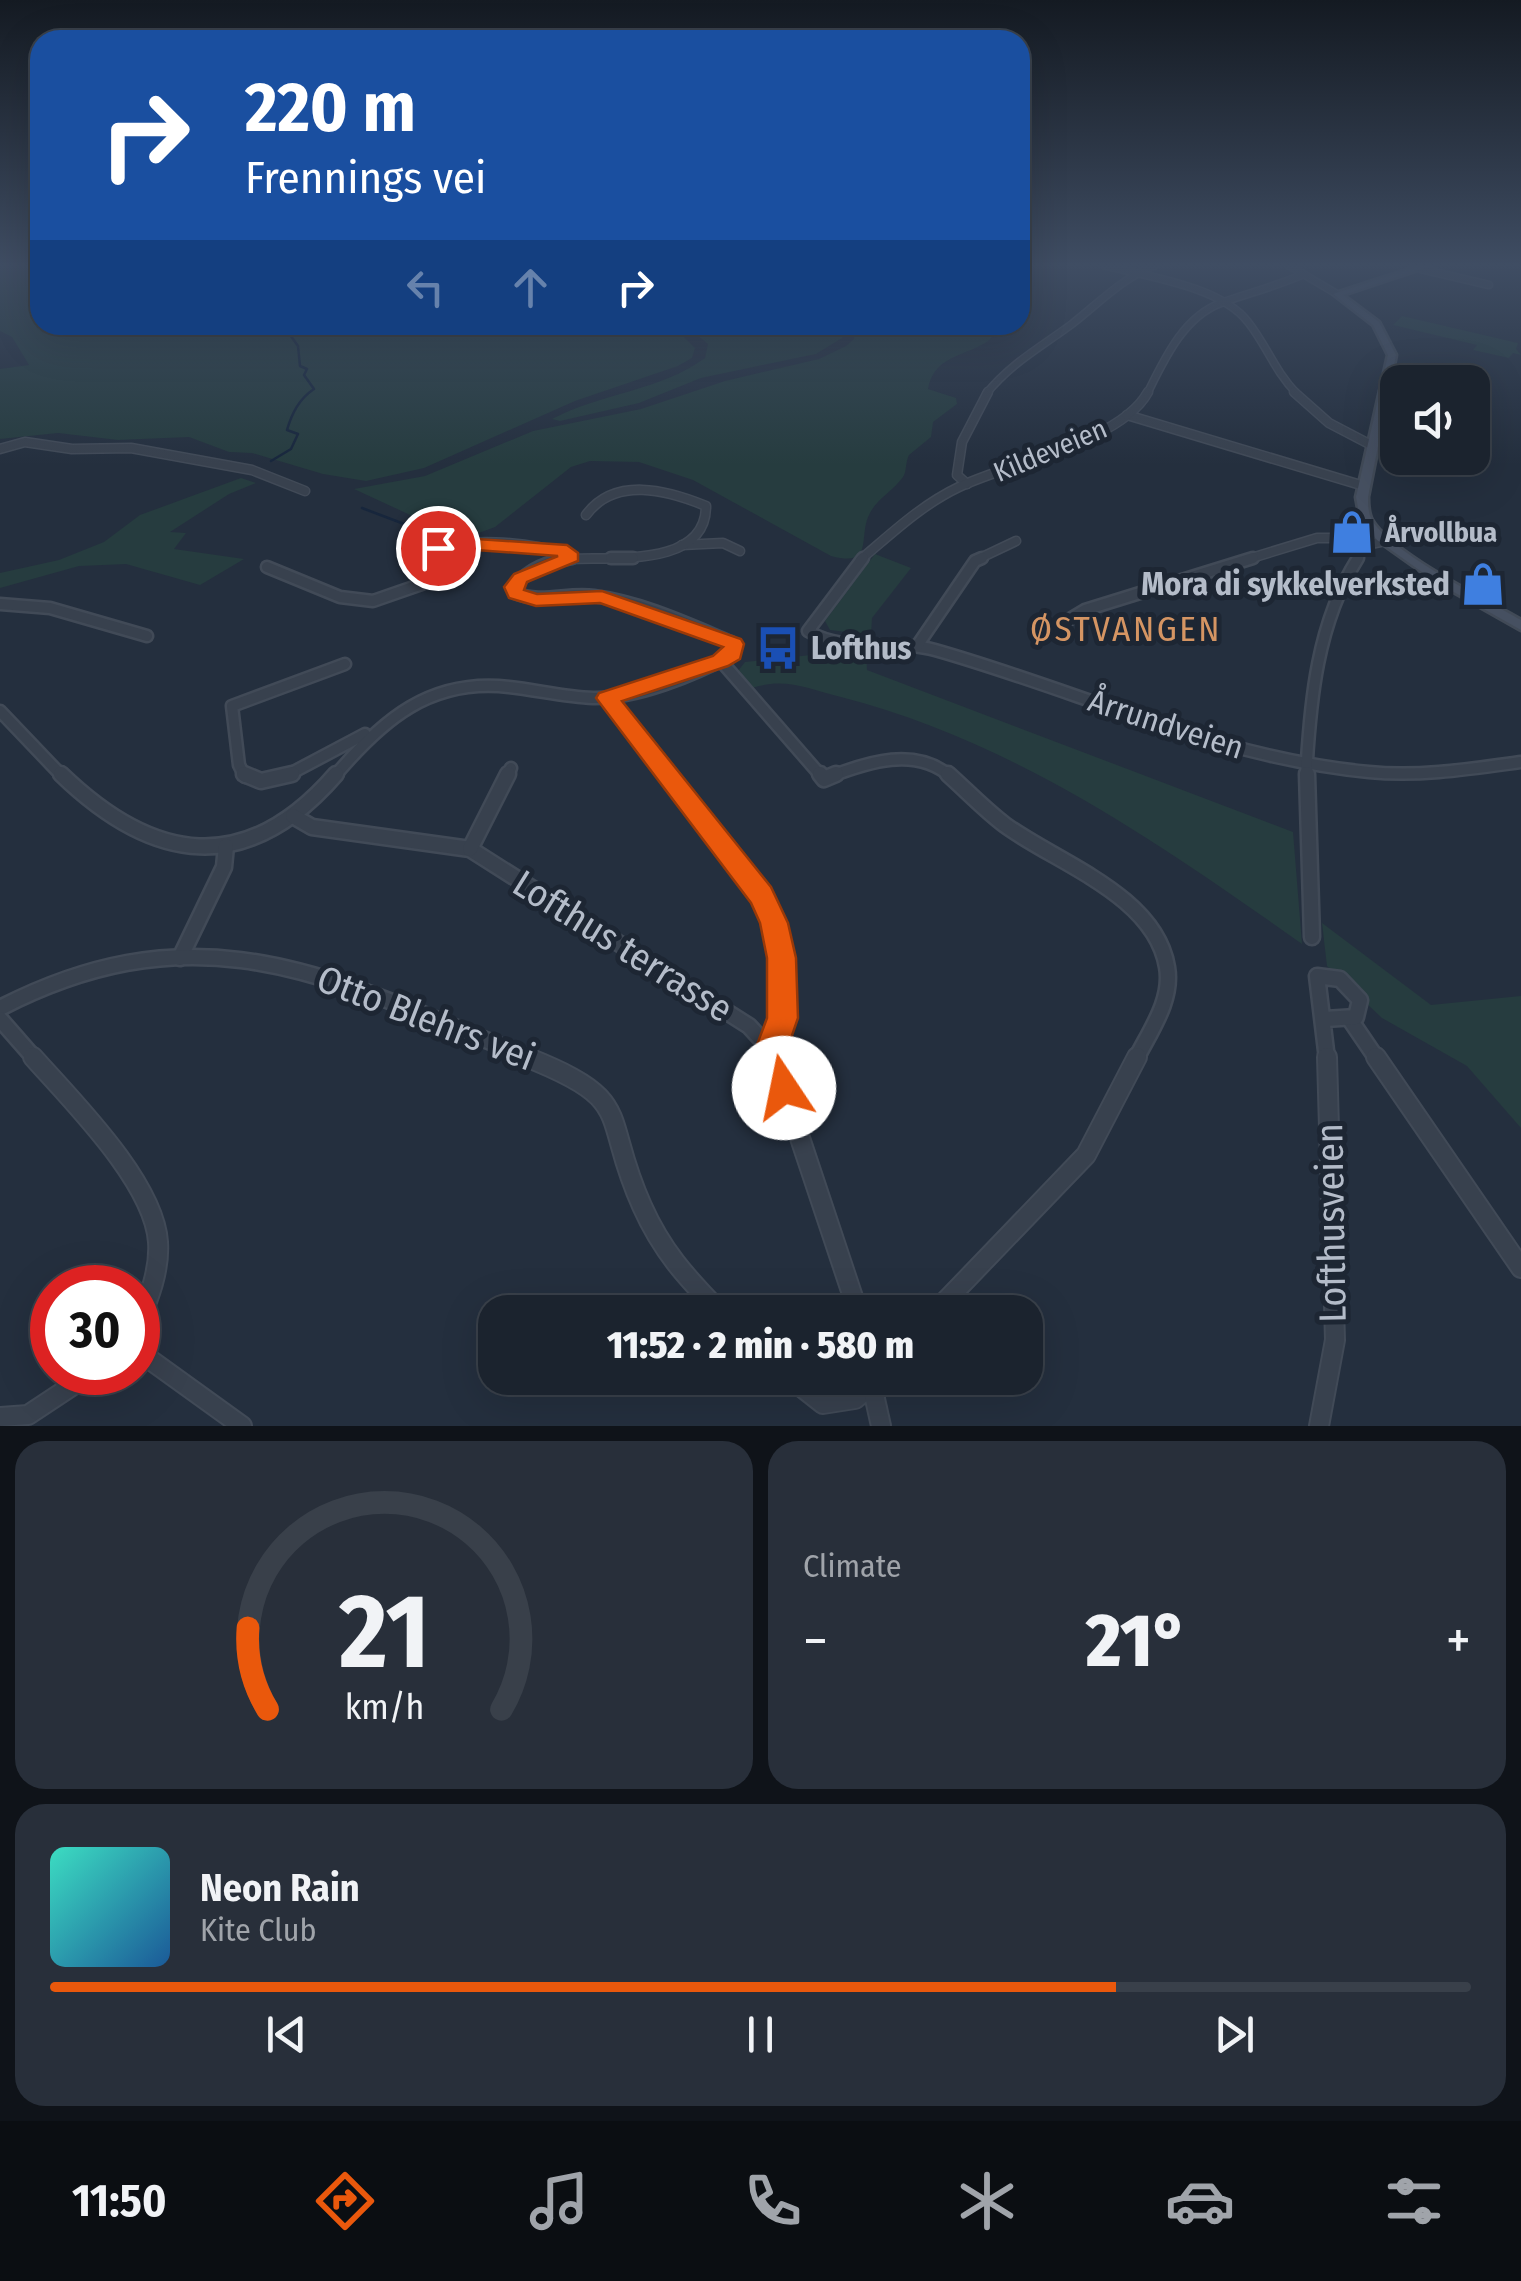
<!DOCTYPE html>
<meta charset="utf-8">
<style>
body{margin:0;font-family:"Fira Sans Condensed",sans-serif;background:#282f3a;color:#f1f3f6;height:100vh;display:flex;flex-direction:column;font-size:38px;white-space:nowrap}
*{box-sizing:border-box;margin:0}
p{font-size:32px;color:#a0a4aa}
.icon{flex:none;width:55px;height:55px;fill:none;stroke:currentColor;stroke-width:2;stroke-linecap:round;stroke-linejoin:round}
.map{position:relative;height:1426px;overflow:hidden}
.side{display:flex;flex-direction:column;gap:15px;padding:15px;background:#0f1319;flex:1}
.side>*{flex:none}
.hud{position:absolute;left:30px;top:30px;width:1000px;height:305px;border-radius:30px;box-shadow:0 10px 40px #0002,0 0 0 2px #39404a;background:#1a4fa0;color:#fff;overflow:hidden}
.tools{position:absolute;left:1380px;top:365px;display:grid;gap:20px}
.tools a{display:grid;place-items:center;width:110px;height:110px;border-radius:20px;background:#1b232e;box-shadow:0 10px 40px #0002,0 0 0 2px #39404a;font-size:50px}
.speed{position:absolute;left:30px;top:1265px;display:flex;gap:20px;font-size:50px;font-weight:700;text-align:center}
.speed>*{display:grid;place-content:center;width:130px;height:130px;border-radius:50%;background:#1b232e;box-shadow:0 10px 40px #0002,0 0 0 2px #39404a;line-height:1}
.speed .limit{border:15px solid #d22;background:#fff;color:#111}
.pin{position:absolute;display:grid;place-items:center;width:85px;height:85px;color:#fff;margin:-42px;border:5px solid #fff;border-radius:50%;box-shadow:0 2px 10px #0007}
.me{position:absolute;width:110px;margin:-55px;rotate:349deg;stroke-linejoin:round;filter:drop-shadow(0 0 8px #0008)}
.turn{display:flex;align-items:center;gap:35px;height:210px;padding:0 50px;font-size:45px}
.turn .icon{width:130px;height:130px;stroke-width:2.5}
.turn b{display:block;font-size:70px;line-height:85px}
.lanes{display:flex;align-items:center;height:95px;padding:0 50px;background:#0003;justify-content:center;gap:50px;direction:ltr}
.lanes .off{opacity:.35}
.big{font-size:75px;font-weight:800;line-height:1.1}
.side .card{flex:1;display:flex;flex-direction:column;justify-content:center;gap:15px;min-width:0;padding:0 35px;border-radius:30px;background:#282f3a}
.side .dial{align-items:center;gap:0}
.dial svg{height:260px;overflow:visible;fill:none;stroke:#39404a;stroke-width:7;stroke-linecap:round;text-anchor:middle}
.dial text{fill:#f1f3f6;stroke:none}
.song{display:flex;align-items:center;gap:30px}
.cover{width:120px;height:120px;border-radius:15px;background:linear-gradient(135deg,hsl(170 70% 55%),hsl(210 70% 35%))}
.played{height:10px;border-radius:5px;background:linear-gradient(90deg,#ea580c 75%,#39404a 75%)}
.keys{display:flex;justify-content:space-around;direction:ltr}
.heat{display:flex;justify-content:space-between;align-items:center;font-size:55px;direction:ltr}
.side .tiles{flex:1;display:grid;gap:15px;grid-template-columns:1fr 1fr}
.card:last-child{grid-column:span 2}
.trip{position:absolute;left:478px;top:1295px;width:565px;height:100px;border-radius:30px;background:#1b232e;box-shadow:0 10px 40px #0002,0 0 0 2px #39404a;font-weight:800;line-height:100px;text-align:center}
.dock{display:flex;height:160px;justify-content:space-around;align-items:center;background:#0b0e12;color:#a0a4aa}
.dock .icon{width:70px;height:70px}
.dock .active{color:#ea580c}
.dock b{font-size:45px;color:#f1f3f6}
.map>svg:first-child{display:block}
.green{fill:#263c3f}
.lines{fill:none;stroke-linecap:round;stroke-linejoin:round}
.stream{stroke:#17263c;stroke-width:2.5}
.street-far4-casing{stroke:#414a57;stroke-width:9}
.street-far3-casing{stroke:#414a57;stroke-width:11}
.street-far2-casing{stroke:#414a57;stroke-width:15}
.street-far1-casing{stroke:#414a57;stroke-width:19}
.street-casing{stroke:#414a57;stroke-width:22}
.secondary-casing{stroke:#414a57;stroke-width:5}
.street-far4{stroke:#38414e;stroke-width:6}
.street-far3{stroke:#38414e;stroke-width:8}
.street-far2{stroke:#38414e;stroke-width:10}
.street-far1{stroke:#38414e;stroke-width:14}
.street{stroke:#38414e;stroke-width:18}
.secondary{fill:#465061;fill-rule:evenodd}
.route{fill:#ea580c;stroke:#983908;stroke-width:2.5}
.labels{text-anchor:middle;stroke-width:10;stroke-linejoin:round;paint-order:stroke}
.far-street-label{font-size:28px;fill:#b4bcc9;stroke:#1d2633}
.far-poi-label{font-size:28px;font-weight:bold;fill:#b4bcc9;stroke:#1d2633;text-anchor:start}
.poi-label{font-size:32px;font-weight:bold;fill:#b4bcc9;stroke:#1d2633;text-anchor:end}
.street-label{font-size:32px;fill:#b4bcc9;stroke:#1d2633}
.neighbourhood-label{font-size:35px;letter-spacing:2.5px;fill:#d59563;stroke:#1d2633}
.near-street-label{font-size:38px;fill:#b4bcc9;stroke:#1d2633}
</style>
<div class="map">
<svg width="1521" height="1426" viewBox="0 0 1521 1426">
<rect width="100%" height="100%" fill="#242f3e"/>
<g class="green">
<path d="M0,265h40v60h602l39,9 14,14 -3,10 -14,8 -103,35 -151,67 -58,13 -43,-7 -71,-21 -23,-1 -40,-15 -71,3 -60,-7 -58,6v-70l29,-4 -17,-28 -12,-6z"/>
<path d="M1402,316l116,27 -2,6 5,6 -8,-2 -4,5 -36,-8 4,-5 -84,-20z"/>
<path d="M669,325h176l-3,13 -26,16 -115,24 -62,25 -79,18 -8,-2c49,-26 108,-28 153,-61l3,-14 -18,-15z"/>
<path d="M855,325h147c-7,5 -9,14 -17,18 -24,14 -51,14 -57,46l28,9 1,6 -24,18 -2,15 -22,18c-4,8 -2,16 -6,22 -9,13 -26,22 -33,36 -13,23 6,55 -39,43l-138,-76 -54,-18 -49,-1 -19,6 -76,60 -19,7 -42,-8 -80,-37 71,-13 108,-45 108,-22 84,-28 94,-22 27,-13 8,-7z"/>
<path d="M241,478l15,5 -27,11 -59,38 16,1 -12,16 70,10 -44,26 -74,-21 -47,2 -79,22v-15l59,-13 45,-18 36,-27z"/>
<path d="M875,554l36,14 -39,50 -1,17 -41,-5 -5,-9z"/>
<path d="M866,649l1,21 426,162 9,112c-143,-101 -289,-203 -461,-247 -33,-8 -56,-20 -89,-9l-14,-17 7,-9z"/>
<path d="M1322,923l109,82 90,-9v132l-54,-62 -85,-48 -55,-52z"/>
</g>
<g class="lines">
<g class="stream">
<path d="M271,461l20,-12 7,-15 -11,-4c5,-17 12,-31 27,-41l-10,-14 3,-6 -7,-3 -2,-20 -15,-21"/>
<path d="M362,508l66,25"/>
</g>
<g class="street-far4-casing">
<g id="street-far4">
<path d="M1103,265c41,11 118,21 145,57 19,24 26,48 49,72"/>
<path d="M1288,265l49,29"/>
<path d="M1421,269l68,16"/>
<path d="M986,394c25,-31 55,-47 86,-70 28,-22 50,-46 84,-59"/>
<path d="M1147,394c17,-34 36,-77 74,-91 28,-10 56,-17 83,-29"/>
</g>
</g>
<g class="street-far3-casing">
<g id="street-far3">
<path d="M1294,392l35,31 44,23"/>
<path d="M1127,415l237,71"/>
<path d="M0,449l25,-7 47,7 59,-1 121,22 53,21"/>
<path d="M967,484l-10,-9 5,-33 26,-50"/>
<path d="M682,545l41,-2 17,8"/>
<path d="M428,560c17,-29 117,-17 144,-3"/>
<path d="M556,560c41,-6 150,13 150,-54 -39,-16 -91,-30 -120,9"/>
<path d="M860,560c31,-26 61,-55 99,-73 49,-24 162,-45 189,-95"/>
<path d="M976,560l40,-19"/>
<path d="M1245,560l72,-22h15l35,13"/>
<path d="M1357,560l9,-15 19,-4"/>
</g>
</g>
<g class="street-far2-casing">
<g id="street-far2">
<path d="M611,558h22"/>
<path d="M863,558l-55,73c36,23 88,8 127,19 145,41 283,108 434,122 51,5 101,-3 152,-10"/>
<path d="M267,567l73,30 33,4 49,-17 7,-26"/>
<path d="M0,604l50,4 97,28"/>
<path d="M1050,631l35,-21 168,-52"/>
<path d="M917,646l58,-85 7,-3"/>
<path d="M721,661l101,116"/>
<path d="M607,698l61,79"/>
<path d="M0,711l63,66"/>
<path d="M245,777l-6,-12 -7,-59 113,-42"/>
<path d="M284,777l81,-43"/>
<path d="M334,777c48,-57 96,-99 175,-90 28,3 56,10 84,11 44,1 101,-23 139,-43l3,-8 -4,-5c-43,-18 -90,-40 -137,-46 -27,-4 -52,8 -79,-3l-2,-6c18,-19 33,-25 59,-29"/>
<path d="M506,777l5,-9"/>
<path d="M829,777c39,-15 87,-31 122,0"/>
<path d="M1306,777c4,-76 11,-154 52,-219"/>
</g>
</g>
<g class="street-far1-casing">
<g id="street-far1">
<path d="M61,774c92,89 185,104 275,0"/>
<path d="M244,774l17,7 31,-7"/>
<path d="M666,774l95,122c15,35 23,71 20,109 -2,17 -12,38 -7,54"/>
<path d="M820,774l4,5 12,-5"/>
<path d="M948,774c19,17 37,36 57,51 52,38 150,70 162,142 6,33 -17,64 -31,92"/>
<path d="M1307,774l5,163"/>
<path d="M293,816l19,11 158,22 279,177 22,24"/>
<path d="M470,849l38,-75"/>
<path d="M180,958l44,-91 2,-21"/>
<path d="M0,1008c206,-106 338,-26 533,51"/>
<path d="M1349,1018l28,41"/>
<path d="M0,1019l35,40"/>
<path d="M1325,1019l31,-2 4,-17 -20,-21 -23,-3 10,83"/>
</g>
</g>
<g class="street-casing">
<g id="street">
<path d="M33,1057c39,44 121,125 125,185 2,28 -9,56 -20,82"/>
<path d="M526,1057c112,44 74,57 116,149 20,45 44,71 78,106"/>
<path d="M773,1057l85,255"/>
<path d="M1376,1057l145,211"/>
<path d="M935,1312l151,-157 51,-98"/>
<path d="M138,1351l104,75"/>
<path d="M790,1378l33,26 32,-5 25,-21"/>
<path d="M871,1381l10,45"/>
<path d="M0,1417l28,-2 65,-43"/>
<path d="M1319,1426l16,-86 -8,-283"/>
</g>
</g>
<g class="secondary-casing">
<path id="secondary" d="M1422,265h11l-90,30 36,27 17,33 -28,142c0,8 0,16 4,23 19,33 113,79 149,100v10l-85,-48 -59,-42 -17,-21 -4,-22 32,-142 -15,-30 -40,-31z"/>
</g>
<use href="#street-far4" class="street-far4"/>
<use href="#street-far3" class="street-far3"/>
<use href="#street-far2" class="street-far2"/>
<use href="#street-far1" class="street-far1"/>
<use href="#street" class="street"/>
<use href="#secondary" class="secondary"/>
</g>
<linearGradient id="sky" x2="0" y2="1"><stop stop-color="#141a22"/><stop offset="0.57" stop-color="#3f4d63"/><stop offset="1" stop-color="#3f4d63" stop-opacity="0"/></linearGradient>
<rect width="1521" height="465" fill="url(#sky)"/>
<path class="route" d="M462,538l105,7 11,8v8l-51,21 -3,8 13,4 65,-3 139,48 3,5 -4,15 -12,7 -106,35 149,186 17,36 8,35 2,60 -11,32 13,38 -5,11 -11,5 -12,-5 -17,-49 12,-32v-60l-7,-35 -9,-20 -155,-205 3,-5 114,-37 10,-9 -123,-44 -64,3 -27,-8 -5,-11 10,-13 44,-18 -96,-7 -24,4 -9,-5z"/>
<defs>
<g id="shop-bare" transform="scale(3.45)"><path d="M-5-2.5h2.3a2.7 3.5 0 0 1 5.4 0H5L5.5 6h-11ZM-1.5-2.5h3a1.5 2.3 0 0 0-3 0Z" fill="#3f7fe0" stroke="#1d2633" stroke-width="2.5" paint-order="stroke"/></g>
<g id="bus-bare" transform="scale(3.45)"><path d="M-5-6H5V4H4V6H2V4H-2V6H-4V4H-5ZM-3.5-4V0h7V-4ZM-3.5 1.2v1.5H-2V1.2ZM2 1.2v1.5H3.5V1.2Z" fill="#1a4fb4" stroke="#1d2633" stroke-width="2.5" paint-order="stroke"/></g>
</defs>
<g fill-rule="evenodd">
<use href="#shop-bare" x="1352" y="532"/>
<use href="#shop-bare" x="1483" y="584"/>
<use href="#bus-bare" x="778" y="648"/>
</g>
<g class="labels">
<g class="far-street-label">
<text transform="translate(1050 450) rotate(-23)" y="10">Kildeveien</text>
</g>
<g class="far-poi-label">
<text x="1385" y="542">Årvollbua</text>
</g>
<g class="poi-label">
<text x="1450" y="595">Mora di sykkelverksted</text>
<text x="811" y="659" text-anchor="start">Lofthus</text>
</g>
<g class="street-label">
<text transform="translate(1166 724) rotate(18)" y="11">Årrundveien</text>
</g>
<g class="neighbourhood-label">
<text x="1126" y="641">ØSTVANGEN</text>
</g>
<g class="near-street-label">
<text transform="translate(623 946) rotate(32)" y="13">Lofthus terrasse</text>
<text transform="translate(426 1018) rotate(21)" y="13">Otto Blehrs vei</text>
<text transform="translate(1331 1223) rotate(-91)" y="13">Lofthusveien</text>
</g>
</g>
</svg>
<div class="tools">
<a><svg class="icon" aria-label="sound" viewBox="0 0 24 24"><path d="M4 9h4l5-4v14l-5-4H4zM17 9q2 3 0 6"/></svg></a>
</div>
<div class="speed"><div class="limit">30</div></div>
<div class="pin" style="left:438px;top:548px;background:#d93025"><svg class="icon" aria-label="arrive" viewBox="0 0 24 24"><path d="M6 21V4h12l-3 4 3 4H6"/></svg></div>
<svg class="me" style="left:784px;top:1088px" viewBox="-20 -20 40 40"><circle r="19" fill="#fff"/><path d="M0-13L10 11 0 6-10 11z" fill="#ea580c"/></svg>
<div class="trip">11:52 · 2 min · 580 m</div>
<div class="hud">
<div class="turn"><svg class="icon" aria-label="right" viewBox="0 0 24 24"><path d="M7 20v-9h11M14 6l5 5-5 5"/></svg><div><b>220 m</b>Frennings vei</div></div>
<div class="lanes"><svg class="icon off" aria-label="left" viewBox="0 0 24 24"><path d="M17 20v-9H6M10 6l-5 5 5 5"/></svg><svg class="icon off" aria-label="ahead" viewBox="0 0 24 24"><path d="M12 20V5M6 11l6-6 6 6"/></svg><svg class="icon" aria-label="right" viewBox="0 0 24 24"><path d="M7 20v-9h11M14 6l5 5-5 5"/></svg></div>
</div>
</div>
<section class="side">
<div class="tiles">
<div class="card dial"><svg viewBox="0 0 100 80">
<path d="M14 69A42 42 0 1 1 86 69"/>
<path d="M14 69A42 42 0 0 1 8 44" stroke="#ea580c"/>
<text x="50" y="56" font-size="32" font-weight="700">21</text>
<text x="50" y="72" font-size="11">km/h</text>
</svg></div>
<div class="card"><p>Climate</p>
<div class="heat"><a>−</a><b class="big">21°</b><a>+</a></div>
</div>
<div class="card">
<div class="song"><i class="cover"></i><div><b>Neon Rain</b><p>Kite Club</p></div></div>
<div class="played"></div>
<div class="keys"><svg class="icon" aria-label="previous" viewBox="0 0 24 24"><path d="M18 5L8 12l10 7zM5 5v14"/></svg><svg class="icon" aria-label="pause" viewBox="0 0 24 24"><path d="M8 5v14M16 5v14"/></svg><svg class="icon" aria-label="next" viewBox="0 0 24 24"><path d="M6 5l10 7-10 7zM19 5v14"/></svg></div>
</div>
</div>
</section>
<nav class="dock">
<b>11:50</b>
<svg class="icon active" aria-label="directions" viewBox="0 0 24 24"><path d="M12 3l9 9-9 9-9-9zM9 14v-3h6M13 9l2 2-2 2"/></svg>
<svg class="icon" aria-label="music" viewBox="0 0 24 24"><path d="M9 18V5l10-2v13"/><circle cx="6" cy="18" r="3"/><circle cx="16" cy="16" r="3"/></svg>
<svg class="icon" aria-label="phone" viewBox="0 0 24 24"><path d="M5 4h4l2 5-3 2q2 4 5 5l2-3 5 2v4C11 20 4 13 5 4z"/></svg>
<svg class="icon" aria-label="climate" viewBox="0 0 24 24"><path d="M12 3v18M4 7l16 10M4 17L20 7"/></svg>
<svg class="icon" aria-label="car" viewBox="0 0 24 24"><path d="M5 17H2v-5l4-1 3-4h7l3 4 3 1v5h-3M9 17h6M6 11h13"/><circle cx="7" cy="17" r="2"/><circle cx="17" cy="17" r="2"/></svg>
<svg class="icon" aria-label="filters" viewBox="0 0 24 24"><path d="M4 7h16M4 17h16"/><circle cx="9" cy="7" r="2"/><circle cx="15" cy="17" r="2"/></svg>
</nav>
